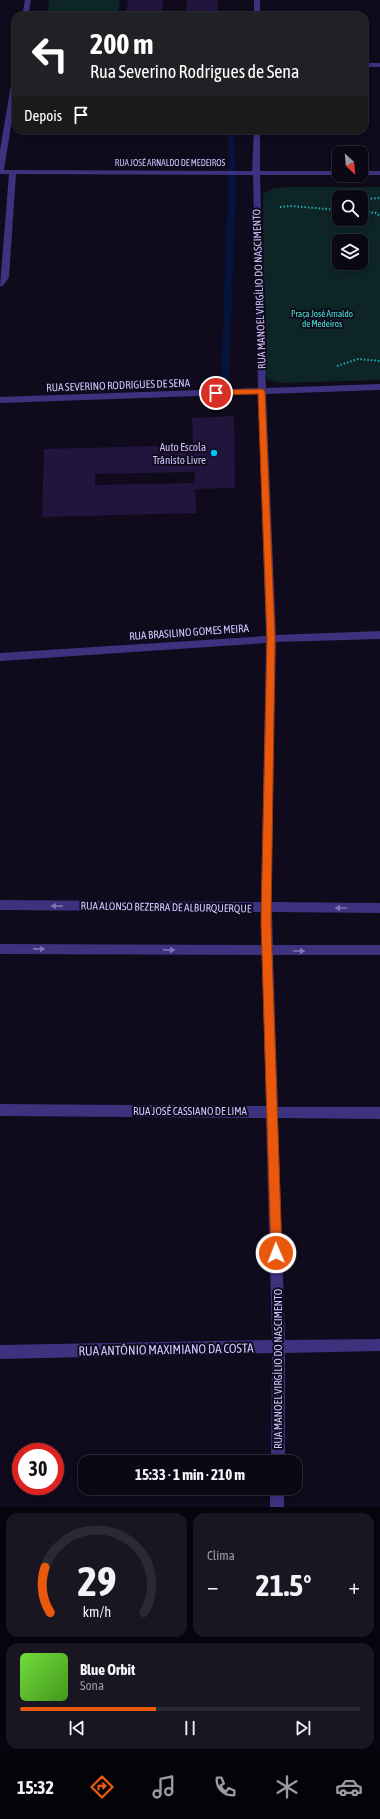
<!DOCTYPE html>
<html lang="pt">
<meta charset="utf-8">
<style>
body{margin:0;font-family:"Asap Condensed",sans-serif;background:#191622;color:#f1f3f6;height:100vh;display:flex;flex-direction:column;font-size:15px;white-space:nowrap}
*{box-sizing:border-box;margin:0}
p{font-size:13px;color:#9a9aa0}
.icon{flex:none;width:22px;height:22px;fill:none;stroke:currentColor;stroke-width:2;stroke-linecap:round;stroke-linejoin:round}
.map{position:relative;height:1507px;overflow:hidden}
.side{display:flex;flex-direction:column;gap:6px;padding:6px;background:#06040c;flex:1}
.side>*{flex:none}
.banner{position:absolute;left:12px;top:12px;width:356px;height:122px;border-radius:12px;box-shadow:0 2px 6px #0003,0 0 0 1px #2b2934;background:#202124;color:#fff;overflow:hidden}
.needle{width:26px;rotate:154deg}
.fabs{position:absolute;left:332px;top:146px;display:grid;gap:8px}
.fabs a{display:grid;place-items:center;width:36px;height:36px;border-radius:8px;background:#0b0815;box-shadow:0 2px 6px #0003,0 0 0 1px #2b2934;font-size:20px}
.speed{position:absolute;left:12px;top:1443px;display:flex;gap:8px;font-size:20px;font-weight:700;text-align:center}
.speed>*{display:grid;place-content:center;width:52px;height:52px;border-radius:50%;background:#0b0815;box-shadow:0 2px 6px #0003,0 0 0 1px #2b2934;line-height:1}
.speed .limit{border:6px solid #d22;background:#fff;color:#111}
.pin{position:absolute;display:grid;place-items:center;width:34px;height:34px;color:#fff;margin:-17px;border:2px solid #fff;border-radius:50%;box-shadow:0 1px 4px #0007}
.me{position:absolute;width:44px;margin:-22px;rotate:359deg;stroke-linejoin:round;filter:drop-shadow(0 0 3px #0008)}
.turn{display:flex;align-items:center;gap:14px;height:84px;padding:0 12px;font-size:18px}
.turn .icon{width:52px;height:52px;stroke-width:2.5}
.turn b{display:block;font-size:28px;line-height:34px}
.then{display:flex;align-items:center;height:38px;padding:0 12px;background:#0003;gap:8px;font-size:15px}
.big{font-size:30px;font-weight:700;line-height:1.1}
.side .card{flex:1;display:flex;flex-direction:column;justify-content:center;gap:6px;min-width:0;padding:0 14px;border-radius:12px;background:#191622}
.side .dial{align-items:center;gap:0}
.dial svg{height:104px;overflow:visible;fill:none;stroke:#2b2934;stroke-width:7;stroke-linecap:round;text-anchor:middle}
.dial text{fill:#f1f3f6;stroke:none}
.song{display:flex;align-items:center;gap:12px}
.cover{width:48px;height:48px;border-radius:6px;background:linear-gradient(135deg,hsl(100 70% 55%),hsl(100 70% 35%))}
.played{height:4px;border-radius:2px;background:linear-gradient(90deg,#ea580c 40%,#2b2934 40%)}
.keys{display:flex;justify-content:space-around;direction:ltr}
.heat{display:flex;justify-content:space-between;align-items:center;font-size:22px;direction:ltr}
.side .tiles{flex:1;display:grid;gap:6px;grid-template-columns:1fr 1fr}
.card:last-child{grid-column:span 2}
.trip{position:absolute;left:78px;top:1455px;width:224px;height:40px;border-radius:12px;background:#0b0815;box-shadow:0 2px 6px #0003,0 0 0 1px #2b2934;font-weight:700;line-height:40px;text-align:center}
.menu{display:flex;height:64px;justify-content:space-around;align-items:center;background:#040308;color:#9a9aa0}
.menu .icon{width:28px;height:28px}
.menu .current{color:#ea580c}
.menu b{font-size:18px;color:#f1f3f6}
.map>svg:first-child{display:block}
.green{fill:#0d2526;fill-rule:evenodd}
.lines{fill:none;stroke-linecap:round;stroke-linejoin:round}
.stream{fill:#06133a;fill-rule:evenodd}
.building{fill:#21153e}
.path{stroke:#25aeb3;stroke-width:2;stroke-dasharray:1.5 2;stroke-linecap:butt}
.minor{fill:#3c327e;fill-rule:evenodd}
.oneway{fill:#7f74b8}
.route{fill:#ea580c;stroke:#983908}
.poi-dot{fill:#00c1f0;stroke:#0f0a1c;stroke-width:1.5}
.labels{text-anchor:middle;stroke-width:4;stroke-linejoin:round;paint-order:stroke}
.far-street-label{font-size:9px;fill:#d1c5ff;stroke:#0f0a1c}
.far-park-label{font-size:9px;fill:#4be5ce;stroke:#0f0a1c}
.street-label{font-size:11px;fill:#d1c5ff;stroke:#0f0a1c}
.poi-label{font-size:11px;fill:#d1c5ff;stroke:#0f0a1c;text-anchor:end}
.near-street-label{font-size:13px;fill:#d1c5ff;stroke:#0f0a1c}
</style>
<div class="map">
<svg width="380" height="1507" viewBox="0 0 380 1507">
<rect width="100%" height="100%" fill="#0f0a1c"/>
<g class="green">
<path d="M49,0h71l-2,16h-71z"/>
<path d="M288,187h92v193l-97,3 -15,-3 -4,-9 -1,-177 10,-6zM339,197h22v22h-22zM339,241h22v22h-22z"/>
</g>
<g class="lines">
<path class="stream" d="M228,130h6l2,61 -7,189 -4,3 -4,-3 7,-189z"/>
</g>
<g class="building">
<path d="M128,0h35l-1,16h-36z"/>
<path d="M187,0h31l-1,16h-31z"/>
<rect x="104" y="130" width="105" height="3"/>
<path d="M234,416l1,72 -40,1 1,24 -154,4 2,-68 149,-4 1,27 -99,2v11l100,-2 -3,-65z"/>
</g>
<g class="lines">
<g class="path">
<path d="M361,202l5,-3 14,-1"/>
<path d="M280,207l11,-1 48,4"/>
<path d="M361,211l15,2 4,3"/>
<path d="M337,366l21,-7 22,2"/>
</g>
<g class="minor">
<path d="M25,0h6l-3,16h-6z"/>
<rect x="254" y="0" width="6" height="16"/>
<rect x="364" y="63" width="16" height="4"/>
<path d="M16,71v23l-12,76 248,1 2,-41h6v41h79v4h-79l6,213 114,-4v6l-114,4 10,241 104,-4v8l-104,3 -5,260 109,1v10l-108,-1 1,33h107v10h-107l5,152h102v12l-102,-1 7,222 95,-1v12l-95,2v109h-14l1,-109 -272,6v-14l272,-5 -6,-222 -266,-2v-12l266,2 -4,-151 -262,-1v-10l262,1 -1,-33 -261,-2v-10l261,2 5,-259 -266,18v-8l266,-17 -8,-242 -258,9v-6l258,-9 -5,-213 -237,-1 -7,103 -6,9h-3l9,-112h-9v-24l13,-77z"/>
<rect x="361" y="171" width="19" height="4"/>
<rect x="270" y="1488" width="14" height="19"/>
</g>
</g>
<defs><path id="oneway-solid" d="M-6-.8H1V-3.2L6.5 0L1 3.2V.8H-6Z"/></defs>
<g class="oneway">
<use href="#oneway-solid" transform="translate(57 906) rotate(-179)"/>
<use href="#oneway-solid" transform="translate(341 908) rotate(-180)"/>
<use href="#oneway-solid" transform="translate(39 949) rotate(1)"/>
<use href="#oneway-solid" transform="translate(169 950) rotate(1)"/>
<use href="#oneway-solid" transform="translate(299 951)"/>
</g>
<path class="route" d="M262,389l3,2 10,248 -4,283 11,331 -2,4 -4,2 -4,-2 -1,-4 -10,-331 6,-283 -9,-245 -42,1 -4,-2 4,-3z"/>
<circle class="poi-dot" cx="214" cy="453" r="4"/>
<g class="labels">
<g class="far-street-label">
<text x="170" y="166">RUA JOSÉ ARNALDO DE MEDEIROS</text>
</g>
<g class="far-park-label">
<text x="322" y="317">Praça José Arnaldo<tspan x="322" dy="10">de Medeiros</tspan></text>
</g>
<g class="street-label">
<text transform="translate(259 289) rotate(-92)" y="4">RUA MANOEL VIRGÍLIO DO NASCIMENTO</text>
<text transform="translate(118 385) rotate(-2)" y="4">RUA SEVERINO RODRIGUES DE SENA</text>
<text transform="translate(189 632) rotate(-4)" y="4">RUA BRASILINO GOMES MEIRA</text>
<text transform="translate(166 907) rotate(1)" y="4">RUA ALONSO BEZERRA DE ALBURQUERQUE</text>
<text x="190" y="1115">RUA JOSÉ CASSIANO DE LIMA</text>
<text transform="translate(278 1369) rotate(-90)" y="4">RUA MANOEL VIRGÍLIO DO NASCIMENTO</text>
</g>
<g class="poi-label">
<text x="206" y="451">Auto Escola<tspan x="206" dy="13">Trânisto Livre</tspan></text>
</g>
<g class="near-street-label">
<text transform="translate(166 1349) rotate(-1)" y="5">RUA ANTÔNIO MAXIMIANO DA COSTA</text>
</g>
</g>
</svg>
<div class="fabs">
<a><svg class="needle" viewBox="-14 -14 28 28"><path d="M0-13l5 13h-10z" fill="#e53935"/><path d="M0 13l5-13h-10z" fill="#9a9aa0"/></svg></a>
<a><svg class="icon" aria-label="search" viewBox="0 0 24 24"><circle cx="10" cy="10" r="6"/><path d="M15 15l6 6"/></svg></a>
<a><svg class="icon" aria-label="layers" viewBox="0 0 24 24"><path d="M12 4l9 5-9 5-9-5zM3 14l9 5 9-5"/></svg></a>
</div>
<div class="speed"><div class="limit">30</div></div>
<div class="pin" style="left:216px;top:393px;background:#d93025"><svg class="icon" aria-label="arrive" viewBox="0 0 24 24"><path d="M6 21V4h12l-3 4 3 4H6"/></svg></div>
<svg class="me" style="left:276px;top:1253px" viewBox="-20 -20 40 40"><circle r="17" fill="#ea580c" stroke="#fff" stroke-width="3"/><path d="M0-11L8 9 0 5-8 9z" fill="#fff"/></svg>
<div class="trip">15:33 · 1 min · 210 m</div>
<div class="banner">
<div class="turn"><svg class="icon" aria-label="left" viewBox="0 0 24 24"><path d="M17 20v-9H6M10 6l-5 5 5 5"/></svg><div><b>200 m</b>Rua Severino Rodrigues de Sena</div></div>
<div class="then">Depois<svg class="icon" aria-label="arrive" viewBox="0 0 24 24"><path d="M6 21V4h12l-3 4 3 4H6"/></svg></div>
</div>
</div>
<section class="side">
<div class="tiles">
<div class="card dial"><svg viewBox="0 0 100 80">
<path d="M14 69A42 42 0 1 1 86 69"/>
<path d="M14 69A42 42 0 0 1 10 34" stroke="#ea580c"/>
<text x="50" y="56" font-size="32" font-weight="700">29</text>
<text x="50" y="72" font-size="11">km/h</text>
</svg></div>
<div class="card"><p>Clima</p>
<div class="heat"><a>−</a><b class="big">21.5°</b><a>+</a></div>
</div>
<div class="card">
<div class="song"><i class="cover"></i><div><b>Blue Orbit</b><p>Sona</p></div></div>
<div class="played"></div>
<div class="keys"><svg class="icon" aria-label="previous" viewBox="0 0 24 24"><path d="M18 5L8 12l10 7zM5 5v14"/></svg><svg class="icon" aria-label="pause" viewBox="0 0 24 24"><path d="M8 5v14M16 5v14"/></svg><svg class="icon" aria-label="next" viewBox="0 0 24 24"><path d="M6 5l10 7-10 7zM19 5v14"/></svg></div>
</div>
</div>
</section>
<nav class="menu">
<b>15:32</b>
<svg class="icon current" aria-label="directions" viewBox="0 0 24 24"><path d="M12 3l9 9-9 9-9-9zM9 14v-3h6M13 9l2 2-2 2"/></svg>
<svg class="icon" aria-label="music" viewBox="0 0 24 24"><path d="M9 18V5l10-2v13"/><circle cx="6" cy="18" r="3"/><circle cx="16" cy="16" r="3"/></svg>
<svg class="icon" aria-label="phone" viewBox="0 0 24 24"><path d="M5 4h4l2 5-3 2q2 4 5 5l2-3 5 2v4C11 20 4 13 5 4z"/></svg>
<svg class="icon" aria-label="climate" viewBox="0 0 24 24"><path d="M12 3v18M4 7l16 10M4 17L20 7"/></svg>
<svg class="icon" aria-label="car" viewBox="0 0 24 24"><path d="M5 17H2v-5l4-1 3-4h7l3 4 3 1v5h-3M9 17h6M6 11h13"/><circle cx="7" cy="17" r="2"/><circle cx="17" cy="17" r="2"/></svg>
</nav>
